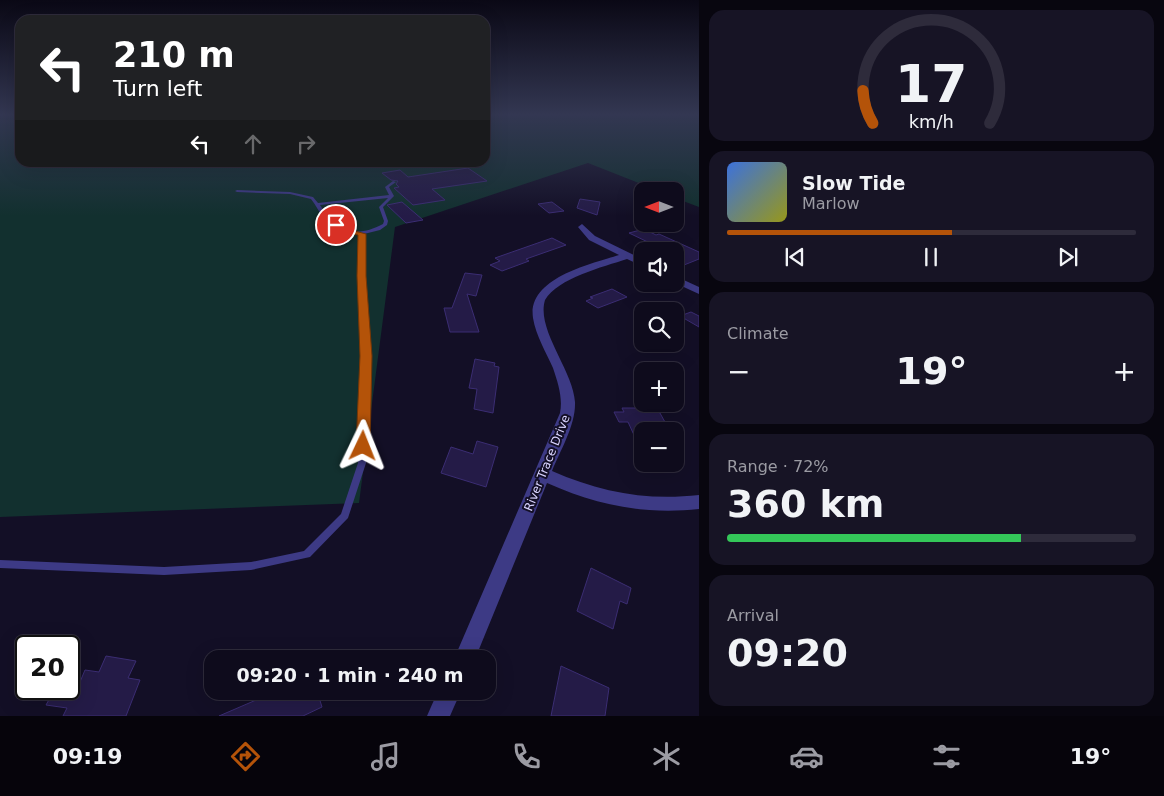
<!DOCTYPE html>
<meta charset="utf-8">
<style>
body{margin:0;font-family:"DejaVu Sans",sans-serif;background:#171425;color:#f1f3f6;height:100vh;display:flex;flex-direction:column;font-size:19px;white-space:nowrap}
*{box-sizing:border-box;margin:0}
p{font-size:16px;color:#9b9ba3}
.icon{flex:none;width:28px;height:28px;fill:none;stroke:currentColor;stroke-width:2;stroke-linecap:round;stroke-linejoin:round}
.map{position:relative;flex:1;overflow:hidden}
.details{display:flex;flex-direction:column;gap:10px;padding:10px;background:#08060f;width:465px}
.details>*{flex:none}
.hud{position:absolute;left:15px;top:15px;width:475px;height:152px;border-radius:15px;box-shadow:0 5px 20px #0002,0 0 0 1px #2e2b3b;background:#202124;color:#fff;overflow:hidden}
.needle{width:32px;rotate:270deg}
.tools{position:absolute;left:634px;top:182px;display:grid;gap:10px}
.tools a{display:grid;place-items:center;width:50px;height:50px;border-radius:10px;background:#0e0b1c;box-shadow:0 5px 20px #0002,0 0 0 1px #2e2b3b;font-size:25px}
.speed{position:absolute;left:15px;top:635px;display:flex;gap:10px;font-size:25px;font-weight:700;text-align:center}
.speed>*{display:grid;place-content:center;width:65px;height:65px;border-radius:50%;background:#0e0b1c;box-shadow:0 5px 20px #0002,0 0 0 1px #2e2b3b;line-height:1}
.speed .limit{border:2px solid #111;border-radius:8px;background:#fff;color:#111}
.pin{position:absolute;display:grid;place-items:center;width:42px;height:42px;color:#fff;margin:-21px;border:2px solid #fff;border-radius:50%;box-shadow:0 1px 5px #0007}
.me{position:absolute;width:55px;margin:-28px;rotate:2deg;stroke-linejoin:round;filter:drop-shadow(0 0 4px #0008)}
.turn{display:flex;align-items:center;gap:18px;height:105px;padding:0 15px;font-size:22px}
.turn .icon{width:65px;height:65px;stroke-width:2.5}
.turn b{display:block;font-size:35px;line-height:42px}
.lanes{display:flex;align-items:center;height:48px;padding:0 15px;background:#0003;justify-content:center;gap:25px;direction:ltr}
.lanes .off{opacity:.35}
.big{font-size:38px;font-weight:700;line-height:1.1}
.details .card{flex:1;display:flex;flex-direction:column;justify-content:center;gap:8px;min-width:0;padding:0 18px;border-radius:15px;background:#171425}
.details .dial{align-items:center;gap:0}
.dial svg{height:130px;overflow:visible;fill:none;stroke:#2e2b3b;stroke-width:7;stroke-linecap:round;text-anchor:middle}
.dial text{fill:#f1f3f6;stroke:none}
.song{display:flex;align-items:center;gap:15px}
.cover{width:60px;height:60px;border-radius:8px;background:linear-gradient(135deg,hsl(220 70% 55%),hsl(60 70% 35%))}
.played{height:5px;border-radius:2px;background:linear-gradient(90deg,#b45309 55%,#2e2b3b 55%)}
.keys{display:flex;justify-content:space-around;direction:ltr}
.heat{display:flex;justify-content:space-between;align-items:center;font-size:28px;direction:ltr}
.charge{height:8px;border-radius:4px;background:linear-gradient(90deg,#34c759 72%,#2e2b3b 0)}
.trip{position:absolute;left:204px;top:650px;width:292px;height:50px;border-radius:15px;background:#0e0b1c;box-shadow:0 5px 20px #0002,0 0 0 1px #2e2b3b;font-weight:700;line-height:50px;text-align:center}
.tab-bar{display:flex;height:80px;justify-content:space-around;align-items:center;background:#06040b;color:#9b9ba3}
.tab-bar .icon{width:35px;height:35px}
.tab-bar .on{color:#b45309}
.tab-bar b{font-size:22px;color:#f1f3f6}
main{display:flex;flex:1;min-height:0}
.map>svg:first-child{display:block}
.green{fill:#12302f}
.building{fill:#241b47;stroke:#3b2d73}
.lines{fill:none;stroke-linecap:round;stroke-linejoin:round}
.lane{fill:#3d3a85;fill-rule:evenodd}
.street{fill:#3d3a85;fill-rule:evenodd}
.route{fill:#b45309;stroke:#753606}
.labels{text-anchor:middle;stroke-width:4;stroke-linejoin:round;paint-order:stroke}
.street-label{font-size:12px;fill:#d9d4ff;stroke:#130f26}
</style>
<main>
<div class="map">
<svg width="699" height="716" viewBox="0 0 699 716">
<rect width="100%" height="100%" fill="#130f26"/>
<path class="green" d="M0,115h20v47h465v-47h214v92l-24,-9v-7h-16l-71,-28 -193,64 -36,276 -359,14z"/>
<g class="building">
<path d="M468,168l19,13 -55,8 13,11 -32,5 -19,-17 5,-1 -3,-3 2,-3 -7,-1 -9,-7 18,-3 8,7z"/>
<path d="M580,199l20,3 -3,13 -20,-7z"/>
<path d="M402,202l21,18 -17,3 -19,-18z"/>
<path d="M552,202l12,9 -15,2 -11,-9z"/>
<path d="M644,229l12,6 3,-1 40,18v7l-15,6 -9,-4v-10h-6l-17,-7 -23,-11z"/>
<path d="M552,238l14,7 -40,14 3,2 -27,10 -12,-6 10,-4 -5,-3z"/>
<path d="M465,273l17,2 -6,21 -9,-2 12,38h-29l-6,-24h8z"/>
<path d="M612,289l15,8 -29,11 -12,-7 7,-3 -3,-1z"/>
<path d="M691,312l8,4v11l-19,-11z"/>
<path d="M475,359l20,4 -1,3 5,1 -6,46 -19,-4 3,-20 -8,-1z"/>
<path d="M644,406h12l14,25h-28v4h-8l-6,-13h-9l-5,-10h10l-2,-4h24z"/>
<path d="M477,441l21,6 -12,40 -45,-14 10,-26 22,7z"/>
<path d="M591,568l40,20 -4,16 -7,-3 -7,28 -36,-18z"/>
<path d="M106,656l30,5 -8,17 12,2 -14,36h-63l4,-8 -21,-3 9,-16h14v-8l11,1 5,-12 14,2z"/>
<path d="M561,666l48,22 -4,28h-54z"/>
<path d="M277,691h40l5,16 -19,9h-84z"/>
</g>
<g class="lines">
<path class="lane" d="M393,181l3,1 -7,5 5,9 -11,11 5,14 -1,4 -7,5 -16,4v42l5,80 -3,107 -18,55 -38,39 -59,13 -87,5 -164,-7v-8l164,7 87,-5 53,-11 37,-37 17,-51 5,-107 -5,-80 2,-42c-14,0 -27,-5 -36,-15 -5,-7 -8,-14 -13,-20l-21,-5 -53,-2 -2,-1 2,-1 53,2 23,5 5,6 71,-8 -4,-8zM388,198l-9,9 5,14 -1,3c-28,15 -47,7 -63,-19z"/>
<g class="street">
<path d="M582,224l13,12 47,23v7l-15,-7c-24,8 -69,19 -82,41 -9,30 28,70 30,102 1,23 -15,49 -23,69 48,21 94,30 147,24v14c-54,6 -103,-4 -152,-26l-72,176h-21l106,-246c3,-15 -2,-30 -7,-45 -7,-16 -17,-32 -20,-50 -6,-40 58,-54 86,-63l-30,-15 -11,-13z"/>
<path d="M675,276l24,11v7l-24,-11z"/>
<path d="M438,691h23l-11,25h-23z"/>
</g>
</g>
<linearGradient id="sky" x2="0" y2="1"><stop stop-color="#0a0815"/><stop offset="0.53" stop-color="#333752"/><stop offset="1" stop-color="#333752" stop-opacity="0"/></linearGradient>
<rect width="699" height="216" fill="url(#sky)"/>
<path class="route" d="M336,223l8,5 22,6v42l6,80 -2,90 -2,3h-10l-2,-3 4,-90 -3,-80 1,-41 -20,-3 -7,-7z"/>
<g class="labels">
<g class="street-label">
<text transform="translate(547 463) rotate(-68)" y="4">River Trace Drive</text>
</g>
</g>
</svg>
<div class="tools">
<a><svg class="needle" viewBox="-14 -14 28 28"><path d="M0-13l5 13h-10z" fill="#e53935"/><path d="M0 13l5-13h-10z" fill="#9b9ba3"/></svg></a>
<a><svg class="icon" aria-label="sound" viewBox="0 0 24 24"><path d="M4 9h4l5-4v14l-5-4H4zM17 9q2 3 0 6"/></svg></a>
<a><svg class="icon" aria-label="search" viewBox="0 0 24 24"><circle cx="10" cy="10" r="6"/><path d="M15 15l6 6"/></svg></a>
<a>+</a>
<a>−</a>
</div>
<div class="speed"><div class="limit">20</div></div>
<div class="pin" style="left:336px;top:225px;background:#d93025"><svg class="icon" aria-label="arrive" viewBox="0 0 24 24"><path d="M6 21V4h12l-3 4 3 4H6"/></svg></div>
<svg class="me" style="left:363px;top:446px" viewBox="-20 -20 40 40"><path d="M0-17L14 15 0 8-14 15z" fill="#b45309" stroke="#fff" stroke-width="4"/></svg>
<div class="trip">09:20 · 1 min · 240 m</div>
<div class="hud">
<div class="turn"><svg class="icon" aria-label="left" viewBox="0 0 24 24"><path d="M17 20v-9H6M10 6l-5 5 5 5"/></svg><div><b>210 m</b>Turn left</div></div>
<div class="lanes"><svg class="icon" aria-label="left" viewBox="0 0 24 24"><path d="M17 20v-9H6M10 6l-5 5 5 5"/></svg><svg class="icon off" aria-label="ahead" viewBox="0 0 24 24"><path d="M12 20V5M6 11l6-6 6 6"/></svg><svg class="icon off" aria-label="right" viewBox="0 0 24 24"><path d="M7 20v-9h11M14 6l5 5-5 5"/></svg></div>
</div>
</div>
<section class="details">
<div class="card dial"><svg viewBox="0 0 100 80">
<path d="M14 69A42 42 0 1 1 86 69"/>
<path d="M14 69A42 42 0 0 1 8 49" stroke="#b45309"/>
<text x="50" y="56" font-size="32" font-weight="700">17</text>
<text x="50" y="72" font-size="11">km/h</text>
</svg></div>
<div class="card">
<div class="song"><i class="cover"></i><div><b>Slow Tide</b><p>Marlow</p></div></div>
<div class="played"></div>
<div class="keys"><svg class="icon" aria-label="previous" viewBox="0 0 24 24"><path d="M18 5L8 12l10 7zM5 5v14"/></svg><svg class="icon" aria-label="pause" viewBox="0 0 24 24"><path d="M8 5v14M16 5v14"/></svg><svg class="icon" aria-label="next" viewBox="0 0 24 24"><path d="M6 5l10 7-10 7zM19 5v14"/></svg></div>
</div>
<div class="card"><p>Climate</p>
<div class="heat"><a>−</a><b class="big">19°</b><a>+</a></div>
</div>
<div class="card"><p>Range · 72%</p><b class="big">360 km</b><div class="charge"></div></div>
<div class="card"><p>Arrival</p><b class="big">09:20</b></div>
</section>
</main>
<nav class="tab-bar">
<b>09:19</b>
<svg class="icon on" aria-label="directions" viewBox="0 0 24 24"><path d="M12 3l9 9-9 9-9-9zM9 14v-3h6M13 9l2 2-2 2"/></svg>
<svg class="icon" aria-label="music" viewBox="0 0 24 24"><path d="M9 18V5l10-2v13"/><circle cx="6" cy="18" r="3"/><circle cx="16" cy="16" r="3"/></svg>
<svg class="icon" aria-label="phone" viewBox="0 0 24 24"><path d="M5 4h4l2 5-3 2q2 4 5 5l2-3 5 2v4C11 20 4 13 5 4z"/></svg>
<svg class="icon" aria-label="climate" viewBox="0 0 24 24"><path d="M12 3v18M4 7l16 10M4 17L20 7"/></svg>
<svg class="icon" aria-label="car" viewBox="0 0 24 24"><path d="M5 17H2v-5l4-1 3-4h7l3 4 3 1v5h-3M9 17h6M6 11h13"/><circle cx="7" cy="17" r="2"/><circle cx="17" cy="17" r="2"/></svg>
<svg class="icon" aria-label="filters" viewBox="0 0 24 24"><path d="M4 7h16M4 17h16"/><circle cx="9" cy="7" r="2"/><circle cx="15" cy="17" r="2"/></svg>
<b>19°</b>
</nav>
